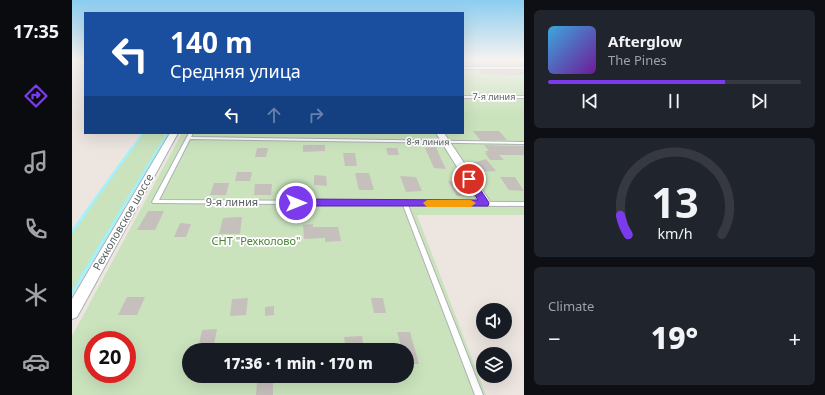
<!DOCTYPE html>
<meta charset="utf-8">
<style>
body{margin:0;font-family:"Noto Sans",sans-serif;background:#20242c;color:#f1f3f6;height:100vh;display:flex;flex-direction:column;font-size:15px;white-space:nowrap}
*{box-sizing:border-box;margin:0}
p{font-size:13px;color:#9ea1a6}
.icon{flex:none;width:22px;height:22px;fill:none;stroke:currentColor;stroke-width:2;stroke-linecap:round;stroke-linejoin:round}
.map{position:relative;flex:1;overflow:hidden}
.details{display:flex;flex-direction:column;gap:10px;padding:10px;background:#0d0f14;width:301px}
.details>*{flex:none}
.banner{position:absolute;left:12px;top:12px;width:380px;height:122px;border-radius:0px;box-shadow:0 4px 16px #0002;background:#1a4fa0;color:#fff;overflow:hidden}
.fabs{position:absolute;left:404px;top:303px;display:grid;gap:8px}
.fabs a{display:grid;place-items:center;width:36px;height:36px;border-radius:50%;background:#171b24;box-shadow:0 4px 16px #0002;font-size:20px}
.speed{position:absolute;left:12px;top:331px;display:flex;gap:8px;font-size:20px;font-weight:700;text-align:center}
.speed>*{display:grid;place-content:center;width:52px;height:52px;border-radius:50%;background:#171b24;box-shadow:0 4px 16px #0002;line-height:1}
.speed .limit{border:6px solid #d22;background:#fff;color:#111}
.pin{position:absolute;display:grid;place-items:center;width:34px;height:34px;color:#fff;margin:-17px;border:2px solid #fff;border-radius:50%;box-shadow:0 1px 4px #0007}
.me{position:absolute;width:44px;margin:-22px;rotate:90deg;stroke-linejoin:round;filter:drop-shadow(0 0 3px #0008)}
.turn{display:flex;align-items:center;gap:14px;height:84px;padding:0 20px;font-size:18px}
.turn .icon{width:52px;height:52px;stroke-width:2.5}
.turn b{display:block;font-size:28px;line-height:34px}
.lanes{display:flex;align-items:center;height:38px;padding:0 20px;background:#0003;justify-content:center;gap:20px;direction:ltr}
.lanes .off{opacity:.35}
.big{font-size:30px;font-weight:800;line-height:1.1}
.details .card{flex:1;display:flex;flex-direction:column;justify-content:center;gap:6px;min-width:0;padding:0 14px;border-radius:6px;background:#20242c}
.details .dial{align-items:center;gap:0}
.dial svg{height:104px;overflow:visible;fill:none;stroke:#363941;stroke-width:7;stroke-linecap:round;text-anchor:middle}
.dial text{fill:#f1f3f6;stroke:none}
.song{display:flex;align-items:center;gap:12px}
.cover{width:48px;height:48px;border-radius:6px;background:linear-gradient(135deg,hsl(200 70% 55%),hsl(280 70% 35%))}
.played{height:4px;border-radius:2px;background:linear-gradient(90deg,#7c3aed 70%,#363941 70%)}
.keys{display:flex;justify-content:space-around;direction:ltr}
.heat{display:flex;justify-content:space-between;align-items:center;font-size:22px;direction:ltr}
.trip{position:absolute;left:110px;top:343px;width:232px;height:40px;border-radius:20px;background:#171b24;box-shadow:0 4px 16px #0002;font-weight:800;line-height:40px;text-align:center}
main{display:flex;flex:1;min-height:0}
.dock{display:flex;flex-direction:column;width:72px;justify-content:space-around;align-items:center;background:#090b0e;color:#9ea1a6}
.dock .icon{width:28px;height:28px}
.dock .selected{color:#7c3aed}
.dock b{font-size:18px;color:#f1f3f6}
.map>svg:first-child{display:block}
.green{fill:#cae3bd;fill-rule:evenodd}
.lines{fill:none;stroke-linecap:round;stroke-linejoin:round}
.stream-far2{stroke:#a0f3fc;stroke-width:2}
.stream-far1{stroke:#a0f3fc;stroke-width:2.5}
.stream{stroke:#a0f3fc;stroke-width:3}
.building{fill:#c6c0bd}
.lane-casing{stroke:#acb1b3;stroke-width:2}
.street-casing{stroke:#acb1b3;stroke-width:2}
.lane{fill:#fff;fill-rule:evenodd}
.street{fill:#fff;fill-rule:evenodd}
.route{fill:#7c3aed;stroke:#51269a}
.slow{fill:#f59e0b}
.labels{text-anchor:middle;stroke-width:3.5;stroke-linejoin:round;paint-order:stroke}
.far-street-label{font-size:9px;fill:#595f61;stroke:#fff}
.street-label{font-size:11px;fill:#595f61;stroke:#fff}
.park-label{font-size:11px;fill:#4d8237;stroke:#fff}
</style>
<main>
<nav class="dock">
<b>17:35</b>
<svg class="icon selected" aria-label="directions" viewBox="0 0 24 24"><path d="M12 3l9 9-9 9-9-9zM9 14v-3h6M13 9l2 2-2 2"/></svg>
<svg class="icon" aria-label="music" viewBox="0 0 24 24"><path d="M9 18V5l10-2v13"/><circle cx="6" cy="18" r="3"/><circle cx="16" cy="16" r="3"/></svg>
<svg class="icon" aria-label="phone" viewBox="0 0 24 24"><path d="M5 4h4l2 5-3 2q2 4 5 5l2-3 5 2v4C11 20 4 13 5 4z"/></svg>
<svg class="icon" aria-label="climate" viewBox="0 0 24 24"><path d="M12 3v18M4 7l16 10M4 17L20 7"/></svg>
<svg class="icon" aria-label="car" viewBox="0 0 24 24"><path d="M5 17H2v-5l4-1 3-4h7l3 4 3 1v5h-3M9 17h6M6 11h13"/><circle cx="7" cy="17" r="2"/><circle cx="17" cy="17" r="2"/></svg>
</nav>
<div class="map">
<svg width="452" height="395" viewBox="0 0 452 395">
<rect width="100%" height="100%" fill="#ece5e0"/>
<g class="green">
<path d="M391,60h61v155h-107l69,180h-414v-59l110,-203h281zM21,340h34v34h-34zM117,350h218v26h-218z"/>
<path d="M71,133h25l-96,160v-61z"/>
</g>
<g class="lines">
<g class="stream-far2">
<path d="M60,149l11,-16"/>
<path d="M86,149l10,-16"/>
</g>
<g class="stream-far1">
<path d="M14,212l46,-64"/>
<path d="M48,212l39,-64"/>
</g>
<g class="stream">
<path d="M0,232l15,-21"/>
<path d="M0,293l49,-82"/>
</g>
</g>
<g class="building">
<path d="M421,60h31v6h-51l-6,-5h27z"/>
<path d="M406,70h46v5l-42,-1z"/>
<path d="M401,131h26l8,9h-27z"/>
<path d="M231,145h22v6l-22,1z"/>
<path d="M412,145l40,1v9h-25l5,5h-14l-5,-7h2l-2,-2h4z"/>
<path d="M364,147l6,14 4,8 -12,-1 -9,-20z"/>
<path d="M185,148h11l-2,9h-11z"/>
<path d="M314,148h11l2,7h-11z"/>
<path d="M271,153h12l2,13h-12z"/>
<path d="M414,159l10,12 -17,1 -6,-9z"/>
<path d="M165,172h15l-2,9h-15z"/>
<path d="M283,173h14l5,17h-15z"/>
<path d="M242,175l12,1 1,10 -13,-1z"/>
<path d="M328,176l16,1 6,14 -16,1z"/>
<path d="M428,177h15l9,14 -15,-1z"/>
<path d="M376,181l13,1 8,14h-12z"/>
<path d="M142,183h15l-3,12h-16z"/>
<path d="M183,184h17l-1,11h-17z"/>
<path d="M76,211h16l-9,19h-18z"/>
<path d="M170,217l-2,17h-21l4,-16z"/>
<path d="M108,223l11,1 -5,13h-12z"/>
<path d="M241,224v3h25l3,14 -16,1v-4l-21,1 -1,-14z"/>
<path d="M55,297h18l-8,18h-19z"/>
<path d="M176,298l-2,17 -16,1 2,-17z"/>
<path d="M299,298h12l3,15h-12z"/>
<path d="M202,306v9l-9,1v-9z"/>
<path d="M145,329l-4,20h-15l4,-19z"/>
<path d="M325,332h13l9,32h-12v-14h-5z"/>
<path d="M290,336l2,14h-18l-2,-13z"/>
<path d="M201,382v13h-17l1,-12z"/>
</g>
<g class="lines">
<g class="lane-casing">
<g id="lane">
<rect x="391" y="67" width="61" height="2"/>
<rect x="391" y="96" width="61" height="2"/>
<path d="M117,133h4l-2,4 333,5v2l-334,-5 -31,61 365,2v4l-116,-1 75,190h-8l-72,-190 -250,-2 -1,-1z"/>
</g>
</g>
<g class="street-casing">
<g id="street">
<path d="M98,133h8l-101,184 -5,2v-20z"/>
<path d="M364,133h8l45,67 1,3 -1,3h-8z"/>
</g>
</g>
<use href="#lane" class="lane"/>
<use href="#street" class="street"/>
</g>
<linearGradient id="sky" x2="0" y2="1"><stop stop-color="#8bcdf0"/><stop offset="0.52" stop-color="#f6f3f1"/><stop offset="1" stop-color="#f6f3f1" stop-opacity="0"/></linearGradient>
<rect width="452" height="115" fill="url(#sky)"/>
<path class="route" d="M397,176l3,1 16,24 1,2 -1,3h-192l-5,-3 5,-4 182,1 -13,-21z"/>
<path class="slow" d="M355,200h44l5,3 -5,4h-44l-4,-4z"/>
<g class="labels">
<g class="far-street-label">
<text x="422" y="100">7-я линия</text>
<text transform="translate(356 142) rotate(1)" y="3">8-я линия</text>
</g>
<g class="street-label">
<text x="160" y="206">9-я линия</text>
<text transform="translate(51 222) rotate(-60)" y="4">Рехколовское шоссе</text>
</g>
<g class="park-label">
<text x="184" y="245">СНТ "Рехколово"</text>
</g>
</g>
</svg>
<div class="fabs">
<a><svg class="icon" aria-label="sound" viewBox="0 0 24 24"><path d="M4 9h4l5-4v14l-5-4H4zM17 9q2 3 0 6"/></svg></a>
<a><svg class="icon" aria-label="layers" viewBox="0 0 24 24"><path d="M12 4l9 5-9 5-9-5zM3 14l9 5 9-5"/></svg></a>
</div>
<div class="speed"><div class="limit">20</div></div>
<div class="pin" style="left:397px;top:179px;background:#d93025"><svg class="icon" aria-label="arrive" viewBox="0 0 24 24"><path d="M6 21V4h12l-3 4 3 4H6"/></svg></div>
<svg class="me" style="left:224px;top:203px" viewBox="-20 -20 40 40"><circle r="17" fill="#7c3aed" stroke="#fff" stroke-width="3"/><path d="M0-11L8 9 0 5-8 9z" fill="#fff"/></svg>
<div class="trip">17:36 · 1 min · 170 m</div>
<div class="banner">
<div class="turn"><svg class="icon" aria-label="left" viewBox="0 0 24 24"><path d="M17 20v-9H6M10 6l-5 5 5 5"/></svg><div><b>140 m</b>Средняя улица</div></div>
<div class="lanes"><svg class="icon" aria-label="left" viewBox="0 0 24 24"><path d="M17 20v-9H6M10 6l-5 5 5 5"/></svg><svg class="icon off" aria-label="ahead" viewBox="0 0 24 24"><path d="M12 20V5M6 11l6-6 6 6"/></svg><svg class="icon off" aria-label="right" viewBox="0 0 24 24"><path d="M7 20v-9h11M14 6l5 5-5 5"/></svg></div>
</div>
</div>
<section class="details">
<div class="card">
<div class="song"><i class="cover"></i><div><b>Afterglow</b><p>The Pines</p></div></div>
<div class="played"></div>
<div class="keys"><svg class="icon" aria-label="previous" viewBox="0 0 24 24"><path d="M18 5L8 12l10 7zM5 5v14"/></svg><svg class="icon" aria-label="pause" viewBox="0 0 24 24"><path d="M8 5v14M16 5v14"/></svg><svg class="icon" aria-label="next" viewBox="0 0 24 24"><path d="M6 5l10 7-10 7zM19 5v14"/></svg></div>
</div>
<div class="card dial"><svg viewBox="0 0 100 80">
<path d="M14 69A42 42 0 1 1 86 69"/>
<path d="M14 69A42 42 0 0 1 8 54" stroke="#7c3aed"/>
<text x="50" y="56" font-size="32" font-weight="700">13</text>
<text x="50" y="72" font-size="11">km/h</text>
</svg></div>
<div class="card"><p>Climate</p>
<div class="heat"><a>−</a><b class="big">19°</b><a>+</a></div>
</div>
</section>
</main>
